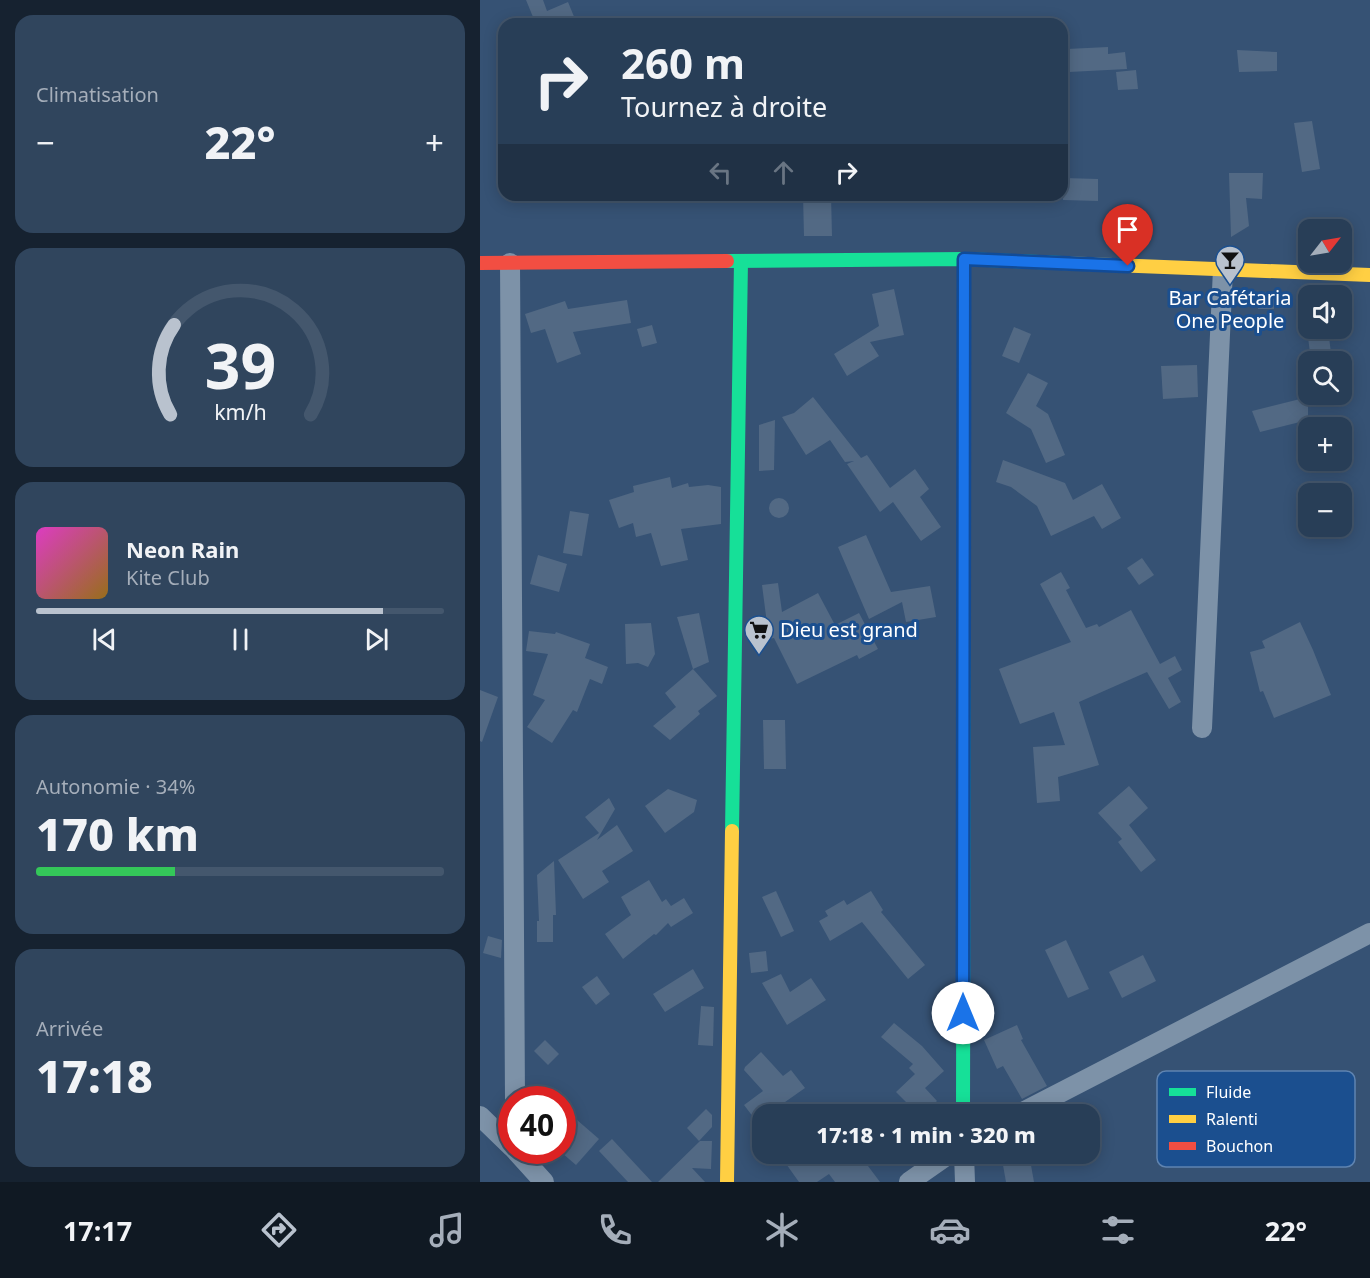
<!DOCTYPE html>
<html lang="fr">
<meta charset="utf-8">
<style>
body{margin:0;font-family:"Noto Sans",sans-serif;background:#30455d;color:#f1f3f6;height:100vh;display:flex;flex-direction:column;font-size:22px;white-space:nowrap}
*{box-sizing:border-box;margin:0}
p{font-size:20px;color:#a5aeba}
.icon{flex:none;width:33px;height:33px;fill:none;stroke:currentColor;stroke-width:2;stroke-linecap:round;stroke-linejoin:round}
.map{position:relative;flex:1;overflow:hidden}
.panel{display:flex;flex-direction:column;gap:15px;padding:15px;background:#162230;width:480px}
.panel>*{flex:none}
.hud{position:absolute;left:18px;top:18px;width:570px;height:183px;border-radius:18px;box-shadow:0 3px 15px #0003,0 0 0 2px #44576d;background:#283e57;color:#f1f3f6;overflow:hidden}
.needle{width:39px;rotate:59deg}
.controls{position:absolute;left:818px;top:219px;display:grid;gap:12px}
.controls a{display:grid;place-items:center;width:54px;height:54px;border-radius:12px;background:#283e57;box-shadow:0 3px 15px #0003,0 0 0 2px #44576d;font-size:30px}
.speed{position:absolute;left:18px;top:1086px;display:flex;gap:12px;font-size:30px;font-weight:700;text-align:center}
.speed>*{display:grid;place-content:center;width:78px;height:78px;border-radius:50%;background:#283e57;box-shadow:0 3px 15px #0003,0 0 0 2px #44576d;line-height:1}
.speed .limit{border:9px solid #d22;background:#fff;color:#111}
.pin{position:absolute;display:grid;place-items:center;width:51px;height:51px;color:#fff;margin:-62px -26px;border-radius:50% 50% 50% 0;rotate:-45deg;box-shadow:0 0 6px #0007}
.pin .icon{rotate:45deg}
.me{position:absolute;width:66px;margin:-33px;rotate:0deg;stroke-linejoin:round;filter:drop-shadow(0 0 4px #0008)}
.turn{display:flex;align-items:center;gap:21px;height:126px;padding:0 24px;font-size:27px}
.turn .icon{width:78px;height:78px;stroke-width:2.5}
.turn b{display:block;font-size:42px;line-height:51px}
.lanes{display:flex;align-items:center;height:57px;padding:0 24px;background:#0003;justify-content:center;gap:30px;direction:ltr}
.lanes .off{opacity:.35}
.big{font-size:45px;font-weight:800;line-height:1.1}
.panel .widget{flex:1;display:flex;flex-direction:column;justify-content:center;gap:9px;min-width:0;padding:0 21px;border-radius:18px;background:#30455d}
.panel .dial{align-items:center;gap:0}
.dial svg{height:156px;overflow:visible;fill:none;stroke:#44576d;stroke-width:7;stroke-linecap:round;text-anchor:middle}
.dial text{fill:#f1f3f6;stroke:none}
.song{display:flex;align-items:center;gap:18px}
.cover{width:72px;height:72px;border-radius:9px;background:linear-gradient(135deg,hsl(310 70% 55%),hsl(40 70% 35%))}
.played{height:6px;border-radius:3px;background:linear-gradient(90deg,#b9c2ce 85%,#44576d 85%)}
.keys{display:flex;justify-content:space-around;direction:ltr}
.heat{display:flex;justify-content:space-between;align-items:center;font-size:33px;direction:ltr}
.charge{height:9px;border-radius:4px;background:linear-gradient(90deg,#34c759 34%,#44576d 0)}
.trip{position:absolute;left:272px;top:1104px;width:348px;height:60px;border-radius:18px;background:#283e57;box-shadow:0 3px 15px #0003,0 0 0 2px #44576d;font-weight:800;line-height:60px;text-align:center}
.dock{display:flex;height:96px;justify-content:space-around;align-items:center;background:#101923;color:#a5aeba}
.dock .icon{width:42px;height:42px}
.dock .selected{color:#b9c2ce}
.dock b{font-size:27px;color:#f1f3f6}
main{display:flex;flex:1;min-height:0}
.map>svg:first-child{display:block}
.building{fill:#526984}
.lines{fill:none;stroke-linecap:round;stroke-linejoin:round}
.street{stroke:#7d92a8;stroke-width:20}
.fast{stroke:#16e098;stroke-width:14}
.slow{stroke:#ffcf43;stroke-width:14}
.jam{stroke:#f24e42;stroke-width:14}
.route-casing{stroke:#114b97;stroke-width:15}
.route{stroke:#1a73e8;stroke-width:10}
.labels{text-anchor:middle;stroke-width:6;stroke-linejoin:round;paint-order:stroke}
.poi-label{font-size:20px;fill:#fff;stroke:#1b4f8f}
.key{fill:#1b4f8f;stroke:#5f84b1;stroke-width:1.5}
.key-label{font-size:16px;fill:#fff}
</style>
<main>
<section class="panel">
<div class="widget"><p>Climatisation</p>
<div class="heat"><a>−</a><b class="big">22°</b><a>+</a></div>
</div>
<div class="widget dial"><svg viewBox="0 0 100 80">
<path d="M14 69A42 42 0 1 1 86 69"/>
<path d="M14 69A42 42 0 0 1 16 23" stroke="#b9c2ce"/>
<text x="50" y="56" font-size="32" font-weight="700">39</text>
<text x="50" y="72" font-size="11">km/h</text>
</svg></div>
<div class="widget">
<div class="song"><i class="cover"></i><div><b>Neon Rain</b><p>Kite Club</p></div></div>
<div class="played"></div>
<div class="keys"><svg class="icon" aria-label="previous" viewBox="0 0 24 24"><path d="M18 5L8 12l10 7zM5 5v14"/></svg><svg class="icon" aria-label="pause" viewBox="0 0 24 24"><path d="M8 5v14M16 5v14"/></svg><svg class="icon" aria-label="next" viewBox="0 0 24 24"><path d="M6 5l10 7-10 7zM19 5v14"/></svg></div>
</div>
<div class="widget"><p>Autonomie · 34%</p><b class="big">170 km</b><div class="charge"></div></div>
<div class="widget"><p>Arrivée</p><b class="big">17:18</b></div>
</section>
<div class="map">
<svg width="890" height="1182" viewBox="0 0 890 1182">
<rect width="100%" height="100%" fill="#365274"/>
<g class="building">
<path d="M46,0h17l4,11 21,-9 7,17 -12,5h-46l16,-7z"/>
<path d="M628,47v7l17,-2 2,17 -58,3 -2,-23z"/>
<path d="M757,50l40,2v19l-38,1z"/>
<path d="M656,70l2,19 -20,1 -2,-18z"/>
<path d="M832,121l8,48 -18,3 -8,-49z"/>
<path d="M749,173h34l-1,26 -16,-1 3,28 -18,11z"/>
<path d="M584,178l34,1v22l-35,-1z"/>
<path d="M323,195h28l1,41h-28z"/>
<path d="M414,289l10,46 -34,7 9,14 -32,20 -13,-22 45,-28 -7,-32z"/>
<path d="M777,292h17v17h-16z"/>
<path d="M147,300l4,23 -58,9 8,22 -24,9 -12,-34 -14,4 -6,-19 40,-13 3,8z"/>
<path d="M172,325l5,18 -15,4 -5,-18z"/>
<path d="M534,327l17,7 -12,29 -17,-7z"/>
<path d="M827,328h21l4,34h-21z"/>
<path d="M717,365l1,32 -35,2 -2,-33z"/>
<path d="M548,373l20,10 -12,23 12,8 17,41 -19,8 -15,-34 -25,-16z"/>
<path d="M333,397l48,61 6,-3 23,33 25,-19 14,20 -9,8 21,30 -20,14 -28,-39 -13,10 -33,-48 7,-3 -9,1 -15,-22 -24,15 -24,-38 12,-4z"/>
<path d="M828,397v23l-48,12 -8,-21z"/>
<path d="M295,420l-1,50 -15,1v-46z"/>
<path d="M523,460l62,23 8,17 29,-16 19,34 -19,11 -8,-13 -43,20 -14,-30 -26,-19 -15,-5z"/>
<path d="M190,477l2,11 16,-5 1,4 19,-2 13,2v37l-40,5 7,31 -27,6 -10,-33 -15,4 -3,-14 -14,5 -10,-28 25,-8 -1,-6z"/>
<circle cx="299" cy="508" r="10"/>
<path d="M90,511l19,3 -7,42 -19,-3z"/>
<path d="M386,535l25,57 39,-6 6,31 -30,5 -4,-20 -33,17 -31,-72z"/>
<path d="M58,555l29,9 -8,28 -29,-8z"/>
<path d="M662,558l12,17 -15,10 -12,-17z"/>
<path d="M581,572l9,16 -4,2 20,38 11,-4 2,3 32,-17 29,54 15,-8 7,14 -14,8 13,24 -12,7 -22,-37 -68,30 20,63 -41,12 2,24 -23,2 -4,-56 32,-2 -11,-33 -34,12 -21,-55 72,-27 -31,-58z"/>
<path d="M298,583l4,29 36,-19 17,32 24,-12 19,36 -19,10 -2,-4 -60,29 -23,-46 -5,1 -7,-54z"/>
<path d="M219,613l10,49 -16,7 -16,-52z"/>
<path d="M820,622l13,28 18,45 -57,23 -11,-27 -3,1 -10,-40 15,-4 -3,-7z"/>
<path d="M171,623l4,31 -7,13 -10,-4 -12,1 -1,-40z"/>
<path d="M49,631l26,3 1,-2 34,12 -5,14 23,9 -6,17 -12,-5 -13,33 -4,-2 -21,33 -25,-16 18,-27 -12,-5 15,-41 -22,-3z"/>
<path d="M213,669l24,27 -19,15 2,3 -30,26 -17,-14 23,-19 -11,-14z"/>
<path d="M0,690l18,7 -16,45 -2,-1z"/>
<path d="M283,720h22l1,49h-22z"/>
<path d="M649,786l19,22 -19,17 27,35 -15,12 -23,-30 4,-3 -24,-26z"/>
<path d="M188,789l29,11 -3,12 -29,21 -20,-27z"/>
<path d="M129,798l6,11 -18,31 20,-15 16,26 -31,20 7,11 -26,17 -25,-39 41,-27 -14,-16z"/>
<path d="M74,861l2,54h-3v27h-16v-21h2l-2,-46z"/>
<path d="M169,880l13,22 4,-3 5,7 13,-8 9,15 -22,14 -3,-4 -12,12 -2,-1 -31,25 -18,-25 26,-19 -10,-18z"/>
<path d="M296,891l18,40 -13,6 -19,-40z"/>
<path d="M391,891l12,19 -2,2 44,53 -17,14 -46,-57 -32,19 -11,-20 9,-5 -3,-5 19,-11 3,5z"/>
<path d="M8,936l14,4 -1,18 -18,-5z"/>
<path d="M586,940l23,49 -21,9 -23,-48z"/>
<path d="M286,951l2,20 -17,2 -2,-20z"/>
<path d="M663,955l13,26 -34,17 -13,-26z"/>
<path d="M213,969l11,19 -39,24 -12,-18z"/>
<path d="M301,974l9,18 21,-14 15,22 -39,25 -25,-42z"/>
<path d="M117,976l13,18 -14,11 -14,-18z"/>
<path d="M221,1006l13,1 -1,39 -15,-1z"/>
<path d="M414,1023l28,23 22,25 -19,17 12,13 -14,13h-5l-22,-22 19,-18 -6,-6 4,-4 -32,-27z"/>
<path d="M537,1025l6,14 -2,1 26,46 -25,13 -19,-33 -6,3 -13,-29z"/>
<path d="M65,1040l14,14 -11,11 -14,-14z"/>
<path d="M281,1052l22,24 8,-6 14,18 -37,26h-6v5l-5,3 -13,-17 19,-14 -19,-21 1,-3z"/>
<path d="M82,1107l37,32 -23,26 -14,-12z"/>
<path d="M226,1109l6,6v12l-13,14 -12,-13z"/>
<path d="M132,1139l40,43h-24l-29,-31z"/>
<path d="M220,1141h12l-1,28 -19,-1 13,14h-47z"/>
<path d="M299,1154h80l21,28h-45l-6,-8 -12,8h-18z"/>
<path d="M521,1154h28l5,28h-28z"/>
</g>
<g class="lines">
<g class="street">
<path d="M30,263l5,837"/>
<path d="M722,728l21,-459"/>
<path d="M539,1114l351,-181"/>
<path d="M0,1116l32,31"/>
<path d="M35,1150l29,32"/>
<path d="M484,1154l1,28"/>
<path d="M429,1182l40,-28"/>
</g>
<g class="fast">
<path d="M247,261l237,-2 98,4"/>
<path d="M252,831l9,-570"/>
<path d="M483,1114l1,-509"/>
</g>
<g class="slow">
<path d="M582,263l308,12"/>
<path d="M247,1182l5,-351"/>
</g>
<g class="jam">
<path d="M0,263l247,-2"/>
<path d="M484,605v-346"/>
</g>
</g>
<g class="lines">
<g class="route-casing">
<path id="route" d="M483,1013l1,-754 164,7"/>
</g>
<use href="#route" class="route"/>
</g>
<defs>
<g id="bar-pin" transform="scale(1.5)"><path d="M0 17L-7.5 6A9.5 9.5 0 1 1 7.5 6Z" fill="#b9c2ce" stroke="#1b4f8f"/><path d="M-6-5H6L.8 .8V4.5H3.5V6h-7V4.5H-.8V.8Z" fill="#111"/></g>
<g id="supermarket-pin" transform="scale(1.5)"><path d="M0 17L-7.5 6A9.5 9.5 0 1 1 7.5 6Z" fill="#b9c2ce" stroke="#1b4f8f"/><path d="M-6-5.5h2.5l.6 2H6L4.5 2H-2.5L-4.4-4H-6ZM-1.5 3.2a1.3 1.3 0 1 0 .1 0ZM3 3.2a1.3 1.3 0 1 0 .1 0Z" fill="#111"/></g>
</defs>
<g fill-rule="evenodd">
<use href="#bar-pin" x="750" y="260"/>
<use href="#supermarket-pin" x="279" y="630"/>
</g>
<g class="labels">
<g class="poi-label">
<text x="750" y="305">Bar Cafétaria<tspan x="750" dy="23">One People</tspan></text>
<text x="300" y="637" text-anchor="start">Dieu est grand</text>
</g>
</g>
<rect x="677" y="1071" width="198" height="96" rx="9" class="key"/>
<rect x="689" y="1088" width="27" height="8" fill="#16e098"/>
<rect x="689" y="1115" width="27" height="8" fill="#ffcf43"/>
<rect x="689" y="1142" width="27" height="8" fill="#f24e42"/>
<g class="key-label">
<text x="726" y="1098">Fluide</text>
<text x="726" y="1125">Ralenti</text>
<text x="726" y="1152">Bouchon</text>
</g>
</svg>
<div class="controls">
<a><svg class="needle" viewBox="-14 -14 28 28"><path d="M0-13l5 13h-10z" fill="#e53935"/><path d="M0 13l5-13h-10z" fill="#a5aeba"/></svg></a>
<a><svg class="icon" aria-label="sound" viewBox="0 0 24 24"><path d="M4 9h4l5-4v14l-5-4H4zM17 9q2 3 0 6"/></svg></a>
<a><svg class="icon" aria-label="search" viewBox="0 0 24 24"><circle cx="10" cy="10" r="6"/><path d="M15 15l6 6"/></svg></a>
<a>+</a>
<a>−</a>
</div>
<div class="speed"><div class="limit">40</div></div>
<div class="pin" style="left:648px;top:266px;background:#d93025"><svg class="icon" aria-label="arrive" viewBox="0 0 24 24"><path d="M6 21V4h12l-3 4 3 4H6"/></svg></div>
<svg class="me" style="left:483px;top:1013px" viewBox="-20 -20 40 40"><circle r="19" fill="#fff"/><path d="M0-13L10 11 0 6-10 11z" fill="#1a73e8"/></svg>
<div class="trip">17:18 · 1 min · 320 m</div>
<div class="hud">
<div class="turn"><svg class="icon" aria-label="right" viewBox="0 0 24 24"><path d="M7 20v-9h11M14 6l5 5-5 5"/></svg><div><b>260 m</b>Tournez à droite</div></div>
<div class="lanes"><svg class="icon off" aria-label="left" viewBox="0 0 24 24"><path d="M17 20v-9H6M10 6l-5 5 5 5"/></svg><svg class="icon off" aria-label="ahead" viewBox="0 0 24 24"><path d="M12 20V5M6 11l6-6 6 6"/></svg><svg class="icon" aria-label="right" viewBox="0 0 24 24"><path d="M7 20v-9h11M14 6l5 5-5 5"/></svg></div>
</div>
</div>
</main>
<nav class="dock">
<b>17:17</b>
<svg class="icon selected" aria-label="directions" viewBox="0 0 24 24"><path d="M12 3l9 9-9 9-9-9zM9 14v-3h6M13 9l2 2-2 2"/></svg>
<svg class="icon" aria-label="music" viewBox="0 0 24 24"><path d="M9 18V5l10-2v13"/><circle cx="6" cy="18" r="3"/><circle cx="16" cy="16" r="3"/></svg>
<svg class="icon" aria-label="phone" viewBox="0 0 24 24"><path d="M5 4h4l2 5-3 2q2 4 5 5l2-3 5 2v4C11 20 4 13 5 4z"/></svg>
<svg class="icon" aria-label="climate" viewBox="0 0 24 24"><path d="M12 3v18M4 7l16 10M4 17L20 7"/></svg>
<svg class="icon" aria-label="car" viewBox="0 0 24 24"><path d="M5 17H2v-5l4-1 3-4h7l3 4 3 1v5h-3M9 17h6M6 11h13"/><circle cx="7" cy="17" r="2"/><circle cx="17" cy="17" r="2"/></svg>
<svg class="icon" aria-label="filters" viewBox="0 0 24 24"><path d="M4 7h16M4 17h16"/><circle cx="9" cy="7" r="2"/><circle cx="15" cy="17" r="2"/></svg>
<b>22°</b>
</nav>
